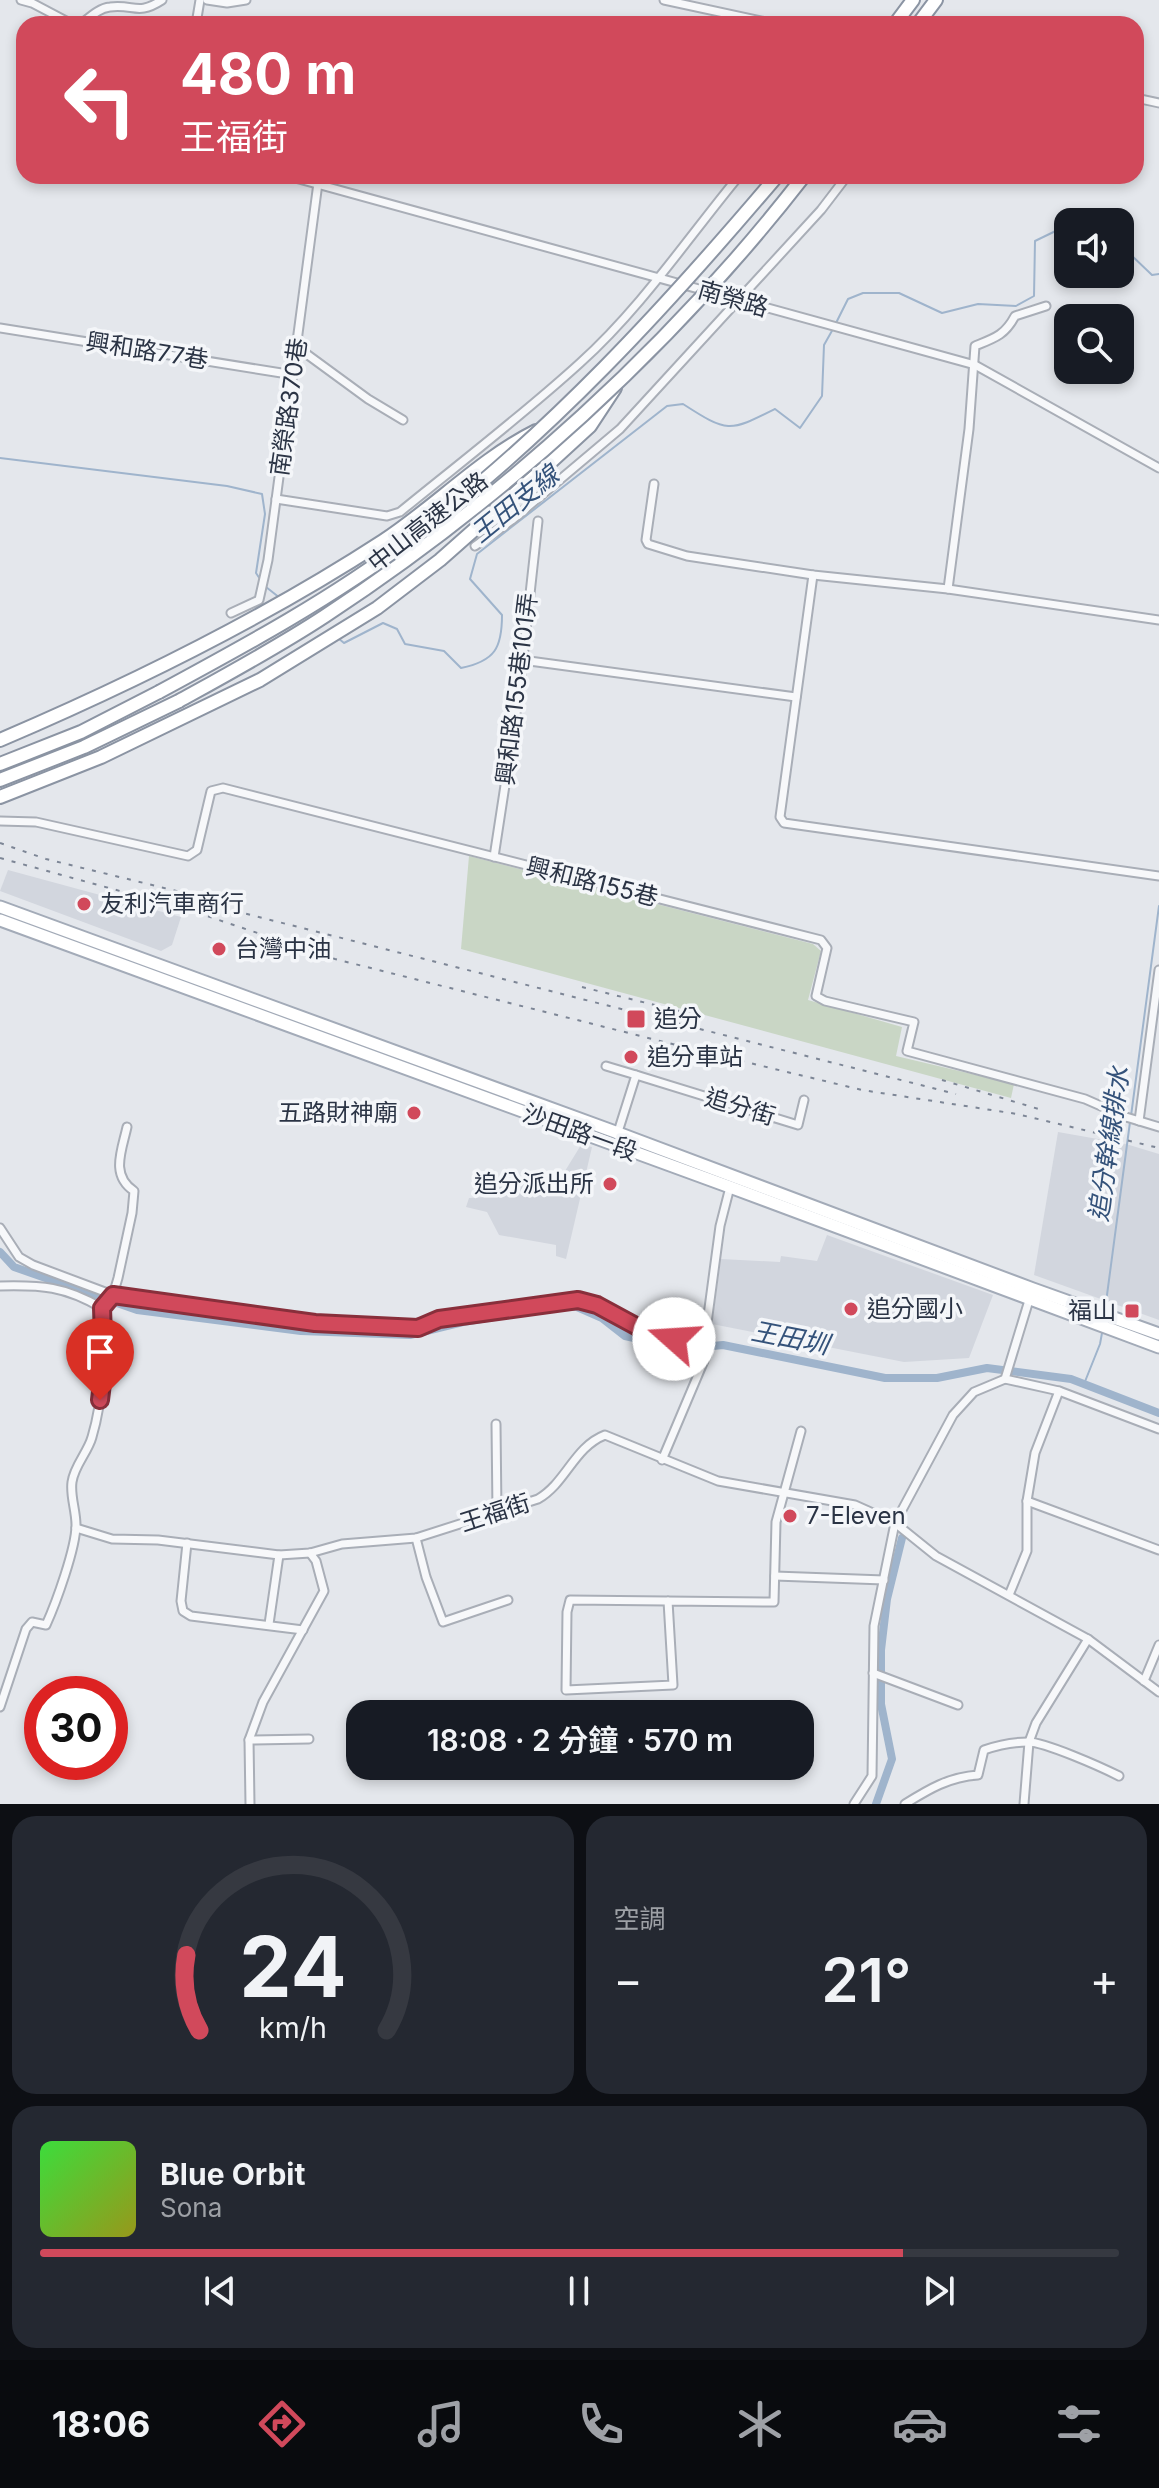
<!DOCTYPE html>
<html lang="zh-TW">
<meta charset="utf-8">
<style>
body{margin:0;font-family:Inter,"Noto Sans TC",sans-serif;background:#242831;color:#f1f3f6;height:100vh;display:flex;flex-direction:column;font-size:30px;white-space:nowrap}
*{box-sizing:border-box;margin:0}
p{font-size:26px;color:#9ea1a6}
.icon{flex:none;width:44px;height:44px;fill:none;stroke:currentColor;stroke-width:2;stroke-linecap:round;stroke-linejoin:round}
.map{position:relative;height:1804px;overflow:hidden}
.side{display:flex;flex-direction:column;gap:12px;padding:12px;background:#0d0f14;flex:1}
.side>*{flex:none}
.banner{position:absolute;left:16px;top:16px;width:1128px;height:168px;border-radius:24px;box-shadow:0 4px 12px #0003;background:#d1495b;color:#fff;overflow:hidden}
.tools{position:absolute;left:1054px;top:208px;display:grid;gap:16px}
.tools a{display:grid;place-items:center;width:80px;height:80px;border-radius:16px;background:#171b24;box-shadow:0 4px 12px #0003;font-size:40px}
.speed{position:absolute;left:24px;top:1676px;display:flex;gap:16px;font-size:40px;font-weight:700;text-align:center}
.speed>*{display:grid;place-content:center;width:104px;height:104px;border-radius:50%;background:#171b24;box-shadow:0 4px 12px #0003;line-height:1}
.speed .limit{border:12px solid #d22;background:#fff;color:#111}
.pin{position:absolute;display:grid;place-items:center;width:68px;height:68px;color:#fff;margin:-82px -34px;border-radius:50% 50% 50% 0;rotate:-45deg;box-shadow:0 0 8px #0007}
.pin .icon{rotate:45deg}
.me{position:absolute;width:88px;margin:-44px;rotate:289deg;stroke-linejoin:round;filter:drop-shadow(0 0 6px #0008)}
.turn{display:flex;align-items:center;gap:28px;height:168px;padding:0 32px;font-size:36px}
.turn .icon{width:104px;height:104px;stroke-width:2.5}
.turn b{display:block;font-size:56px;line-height:68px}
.big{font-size:60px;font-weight:600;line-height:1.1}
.side .tile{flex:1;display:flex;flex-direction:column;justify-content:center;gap:12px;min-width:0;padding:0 28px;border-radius:24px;background:#242831}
.side .dial{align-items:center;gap:0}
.dial svg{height:208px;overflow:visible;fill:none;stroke:#363941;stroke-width:7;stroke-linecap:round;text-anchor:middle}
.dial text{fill:#f1f3f6;stroke:none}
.song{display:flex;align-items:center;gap:24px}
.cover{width:96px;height:96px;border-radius:12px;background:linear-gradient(135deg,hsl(120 70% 55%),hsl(60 70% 35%))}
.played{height:8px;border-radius:4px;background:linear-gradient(90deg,#d1495b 80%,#363941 80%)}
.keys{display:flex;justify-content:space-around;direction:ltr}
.heat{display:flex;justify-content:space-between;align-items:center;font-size:44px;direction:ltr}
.side .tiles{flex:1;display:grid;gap:12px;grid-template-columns:1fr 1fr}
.tile:last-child{grid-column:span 2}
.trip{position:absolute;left:346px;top:1700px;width:468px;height:80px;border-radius:24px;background:#171b24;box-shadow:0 4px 12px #0003;font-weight:600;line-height:80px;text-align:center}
.tab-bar{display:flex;height:128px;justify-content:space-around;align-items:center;background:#090b0e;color:#9ea1a6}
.tab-bar .icon{width:56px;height:56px}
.tab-bar .active{color:#d1495b}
.tab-bar b{font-size:36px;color:#f1f3f6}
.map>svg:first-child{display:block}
.built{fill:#d2d6de}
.grass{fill:#c9d6c5}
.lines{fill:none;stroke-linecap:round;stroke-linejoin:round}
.stream{stroke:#9fb4cc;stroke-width:2}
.canal{stroke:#9fb4cc;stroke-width:8}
.minor-casing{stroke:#a9aeb7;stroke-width:11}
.primary-casing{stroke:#a3abb8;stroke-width:15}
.motorway-casing{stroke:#8b94a3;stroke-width:16}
.minor{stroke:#f7f8fa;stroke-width:7}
.primary{stroke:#fff;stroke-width:11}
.motorway{stroke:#fff;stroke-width:12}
.rail{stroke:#7d8696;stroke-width:2;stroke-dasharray:4 8;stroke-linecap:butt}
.motorway-bridge-casing{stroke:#8b94a3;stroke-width:16;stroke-linecap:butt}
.motorway-bridge{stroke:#fff;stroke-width:12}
.route-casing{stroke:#882f3b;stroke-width:20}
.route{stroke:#d1495b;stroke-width:14}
.poi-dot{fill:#d1495b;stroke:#f4f6f9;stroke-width:3}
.labels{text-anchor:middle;stroke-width:7;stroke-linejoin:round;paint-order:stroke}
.street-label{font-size:24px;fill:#2b3445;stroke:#f4f6f9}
.poi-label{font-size:24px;fill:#2b3445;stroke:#f4f6f9;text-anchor:start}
.water-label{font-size:26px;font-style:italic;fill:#34527a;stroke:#f4f6f9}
</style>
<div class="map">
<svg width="1159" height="1804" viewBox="0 0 1159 1804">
<rect width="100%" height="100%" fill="#e4e7ec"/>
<g class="built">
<path d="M8,870l173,47 -9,28 -11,6 -161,-60z"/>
<path d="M1058,1132l68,12 33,10v166l-125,-45z"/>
<path d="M581,1145l11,2 -26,112 -10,-3v-11l-57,-10 -12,-23 -21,-5 3,-9 18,-1 7,-14 63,1z"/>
<path d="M827,1235l166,60 -24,63 -65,4 -192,-38 9,-65 59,3 1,-6 36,5z"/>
</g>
<path class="grass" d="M469,856l344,88 8,7 -13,49 94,27 -6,29 118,28 -3,14 -550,-149z"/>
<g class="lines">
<g class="stream">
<path d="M1078,222l30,-10 5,10"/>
<path d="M1120,236l9,17 23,22 7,-1"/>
<path d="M836,323l12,-24 15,-6h36l43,20 36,-9 38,2 18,-10 1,-55 33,-16"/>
<path d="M0,458l227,28 35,8 3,20 -9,59 4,6"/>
<path d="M266,587l14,11"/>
<path d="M338,638l6,5 39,-20 14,6 8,15 39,7 17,17c34,-7 41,-20 41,-53l-32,-36 7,-25 190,-148 16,-2c45,29 46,28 92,5l25,19 22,-32 2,-51 9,-16"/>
<path d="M1131,1116l28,-210"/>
<path d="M1105,1310l25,-188"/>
<path d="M1084,1384l16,-40 2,-11"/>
</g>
<g class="canal">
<path d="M0,1252l14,15 123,43 164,21 109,4 53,-13 99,-16 15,1 25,11 23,18 58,13 40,-4 162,33h52l50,-10 84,11 88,34"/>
<path d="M876,1804l16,-45 -11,-55v-54l6,-51 15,-61"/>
</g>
<g class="minor-casing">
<g id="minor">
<path d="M21,0l11,3 40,21"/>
<path d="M207,0l20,3 19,-3"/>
<path d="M664,0l111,24"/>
<path d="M81,24c9,-7 18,-16 29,-17 25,-3 27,9 52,-7"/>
<path d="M196,24l4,-24"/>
<path d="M1136,98l23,5"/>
<path d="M288,176l687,189 184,103"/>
<path d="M0,328l294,47"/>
<path d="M297,347l71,52 35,21"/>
<path d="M654,484l-8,56 2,4 39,12 126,19 135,14 211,31"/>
<path d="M276,499l111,17 13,-4c60,-49 123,-97 180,-149 61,-55 107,-124 159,-187"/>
<path d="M475,546l37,-26 108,-91 201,-219 26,-34"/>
<path d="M813,575l-33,242 4,6 375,53"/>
<path d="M948,589l21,-160 6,-83c20,-8 30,-11 40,-30l31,-10"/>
<path d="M231,613l28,-13 9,-40 50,-377"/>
<path d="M522,660l274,37"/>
<path d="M0,821l36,1 152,34 9,-6 14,-59 12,-3 598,152 6,8 -11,48 9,5 89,21 -7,29 178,48 41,18 33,10"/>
<path d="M494,857l25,-163 19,-173"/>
<path d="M606,1066l30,9"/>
<path d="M1139,1121l20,-151"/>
<path d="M617,1135l19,-60 162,50 6,-25"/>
<path d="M0,1228l19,29 14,8 80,30 202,28 103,5 21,-9 139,-19c33,9 61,34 95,39 10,1 22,0 32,-1"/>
<path d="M0,1286c42,-1 64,0 102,22"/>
<path d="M102,1308l11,-13 5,-17 14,-65 2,-22c-24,-16 -12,-41 -7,-64"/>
<path d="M1005,1379l54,12 100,38"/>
<path d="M496,1424l1,88"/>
<path d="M662,1460l44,-104 -1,-18 15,-112 10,-39"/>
<path d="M1027,1501l132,49"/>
<path d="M76,1528l36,11 46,1 121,15 31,-2 32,-9 74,-6 122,-39c28,-16 36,-52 67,-64l113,46 137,24 40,18 41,33 152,83 71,53"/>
<path d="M416,1538l10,39 17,45 65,-22"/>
<path d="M187,1543l-6,58 2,10 8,5 112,14"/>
<path d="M775,1576l109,4"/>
<path d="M1009,1595l18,-44v-50l8,-48 24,-62"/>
<path d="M668,1601l5,84 -107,5 1,-78 3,-12 204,2 2,-80 25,-91"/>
<path d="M269,1624l10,-69"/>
<path d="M873,1673l85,32"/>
<path d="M1144,1681l15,-36"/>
<path d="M0,1707l26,-78 6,-7 14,3c10,-22 30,-77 30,-100 0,-15 -6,-29 -4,-43 2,-16 16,-30 20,-45 13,-43 11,-86 10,-129"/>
<path d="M249,1740l60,-1"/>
<path d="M250,1804l-1,-64 14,-38 61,-111 -8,-30 -6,-8"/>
<path d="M854,1804l18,-28 2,-150 21,-103 58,-108 21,-23 31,-13 25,-82"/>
<path d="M905,1804c24,-15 44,-27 73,-29l6,-25c14,-5 29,-8 44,-8 17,0 73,25 91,34"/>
<path d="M1024,1804l5,-62 7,-19 52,-84"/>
</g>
</g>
<g class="primary-casing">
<g id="primary">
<path d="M0,907l618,226 415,156 126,45"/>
<path d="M0,920l730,267 429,160"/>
</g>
</g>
<g class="motorway-casing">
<g id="motorway">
<path d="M895,24l18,-24"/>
<path d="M918,24l18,-24"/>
<path d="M0,740c131,-56 263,-121 383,-199 52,-34 97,-82 153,-110"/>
<path d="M0,764l81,-32 78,-40"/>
<path d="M0,780l84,-33 95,-46"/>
<path d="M0,797l101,-40 159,-77 117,-72 63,-48 113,-100 37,-34 25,-38"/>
</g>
</g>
<use href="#minor" class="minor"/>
<use href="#primary" class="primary"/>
<use href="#motorway" class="motorway"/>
<g class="rail">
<path d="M0,843l46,16 155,38"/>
<path d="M0,858l189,52 146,49 369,93 158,38 155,24 142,34"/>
<path d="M188,899l768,195"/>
<path d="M582,987l109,27"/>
<path d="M942,1080l100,30"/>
</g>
<g class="motorway-bridge-casing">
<g id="motorway-bridge">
<path d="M159,692c87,-47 174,-94 253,-154 138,-104 254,-231 365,-362"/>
<path d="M179,701c49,-27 99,-54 146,-85 180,-118 347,-270 479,-440"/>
</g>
</g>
<use href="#motorway-bridge" class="motorway-bridge"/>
</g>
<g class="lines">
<g class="route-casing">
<path id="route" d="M100,1400l4,-34 -2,-58 11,-13 202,28 103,5 21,-9 139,-19 19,5 48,26 29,8"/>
</g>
<use href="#route" class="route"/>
</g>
<g class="poi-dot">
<circle cx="84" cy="904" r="8"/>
<circle cx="219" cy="949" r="8"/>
<rect x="626" y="1009" width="20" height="20" rx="4"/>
<circle cx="631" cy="1057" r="8"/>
<circle cx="414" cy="1113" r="8"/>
<circle cx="610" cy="1184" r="8"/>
<circle cx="851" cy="1309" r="8"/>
<rect x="1124" y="1303" width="16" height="16" rx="4"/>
<circle cx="790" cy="1516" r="8"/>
</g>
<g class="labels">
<g class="street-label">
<text transform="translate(733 299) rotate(16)" y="8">南榮路</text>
<text transform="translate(147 351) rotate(9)" y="8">興和路77巷</text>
<text transform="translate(289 407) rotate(-82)" y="8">南榮路370巷</text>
<text transform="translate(428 522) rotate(-38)" y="8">中山高速公路</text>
<text transform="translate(517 689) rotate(-83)" y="8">興和路155巷101弄</text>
<text transform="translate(592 882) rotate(14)" y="8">興和路155巷</text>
<text transform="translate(740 1107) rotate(17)" y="8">追分街</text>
<text transform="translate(580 1133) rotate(20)" y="8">沙田路一段</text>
<text transform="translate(495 1513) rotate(-18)" y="8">王福街</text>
</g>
<g class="poi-label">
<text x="100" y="912">友利汽車商行</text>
<text x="235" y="957">台灣中油</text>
<text x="654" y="1027">追分</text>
<text x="647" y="1065">追分車站</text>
<text x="398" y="1121" text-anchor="end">五路財神廟</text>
<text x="594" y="1192" text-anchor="end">追分派出所</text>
<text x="867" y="1317">追分國小</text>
<text x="1116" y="1319" text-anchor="end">福山</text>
<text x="806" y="1524">7-Eleven</text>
</g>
<g class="water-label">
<text transform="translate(515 504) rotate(-39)" y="9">王田支線</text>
<text transform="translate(1109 1144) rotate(-82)" y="9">追分幹線排水</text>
<text transform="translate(790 1338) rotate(11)" y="9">王田圳</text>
</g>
</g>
</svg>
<div class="tools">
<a><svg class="icon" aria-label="sound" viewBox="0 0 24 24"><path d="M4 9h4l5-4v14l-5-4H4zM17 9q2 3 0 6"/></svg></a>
<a><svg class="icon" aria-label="search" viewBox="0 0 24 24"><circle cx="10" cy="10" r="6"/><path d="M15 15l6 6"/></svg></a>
</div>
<div class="speed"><div class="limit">30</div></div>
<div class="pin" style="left:100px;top:1400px;background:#d93025"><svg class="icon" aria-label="arrive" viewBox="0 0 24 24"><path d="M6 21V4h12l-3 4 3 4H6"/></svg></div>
<svg class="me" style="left:674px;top:1339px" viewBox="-20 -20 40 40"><circle r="19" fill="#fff"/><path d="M0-13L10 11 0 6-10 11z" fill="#d1495b"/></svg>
<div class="trip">18:08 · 2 分鐘 · 570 m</div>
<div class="banner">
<div class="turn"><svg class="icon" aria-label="left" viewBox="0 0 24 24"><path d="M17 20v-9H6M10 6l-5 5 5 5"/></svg><div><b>480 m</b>王福街</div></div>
</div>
</div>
<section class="side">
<div class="tiles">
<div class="tile dial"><svg viewBox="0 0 100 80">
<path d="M14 69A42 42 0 1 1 86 69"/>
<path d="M14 69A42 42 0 0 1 9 40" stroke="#d1495b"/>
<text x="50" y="56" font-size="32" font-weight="700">24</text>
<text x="50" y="72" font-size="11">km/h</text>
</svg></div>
<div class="tile"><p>空調</p>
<div class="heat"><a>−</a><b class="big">21°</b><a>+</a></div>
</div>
<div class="tile">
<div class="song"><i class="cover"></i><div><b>Blue Orbit</b><p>Sona</p></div></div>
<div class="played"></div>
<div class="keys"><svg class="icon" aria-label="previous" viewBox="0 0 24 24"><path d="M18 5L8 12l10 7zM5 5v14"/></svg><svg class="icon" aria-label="pause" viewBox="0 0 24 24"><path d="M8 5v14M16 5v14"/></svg><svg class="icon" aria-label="next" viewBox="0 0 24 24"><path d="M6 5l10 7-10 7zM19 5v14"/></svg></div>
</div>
</div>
</section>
<nav class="tab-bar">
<b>18:06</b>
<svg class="icon active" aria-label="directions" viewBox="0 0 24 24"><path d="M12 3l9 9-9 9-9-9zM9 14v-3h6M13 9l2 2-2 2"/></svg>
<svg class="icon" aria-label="music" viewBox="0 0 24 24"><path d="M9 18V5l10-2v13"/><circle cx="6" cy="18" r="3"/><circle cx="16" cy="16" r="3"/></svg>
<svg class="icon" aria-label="phone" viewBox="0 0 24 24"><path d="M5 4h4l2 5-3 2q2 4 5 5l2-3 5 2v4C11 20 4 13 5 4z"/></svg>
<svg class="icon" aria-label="climate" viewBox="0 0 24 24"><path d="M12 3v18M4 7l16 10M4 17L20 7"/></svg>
<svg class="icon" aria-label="car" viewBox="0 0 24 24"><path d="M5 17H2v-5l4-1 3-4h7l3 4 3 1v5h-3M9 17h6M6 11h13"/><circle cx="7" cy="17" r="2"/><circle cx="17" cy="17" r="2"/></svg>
<svg class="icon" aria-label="filters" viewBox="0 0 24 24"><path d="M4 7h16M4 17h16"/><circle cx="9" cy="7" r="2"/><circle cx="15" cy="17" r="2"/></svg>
</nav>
